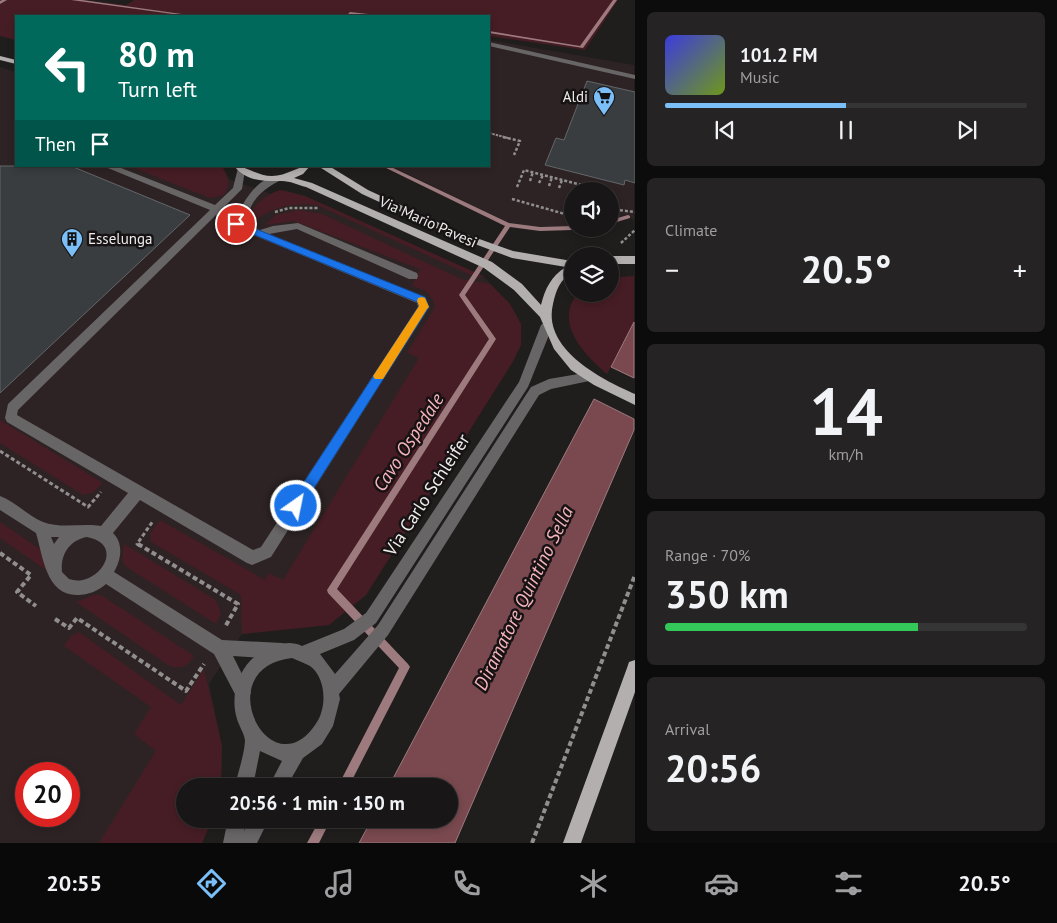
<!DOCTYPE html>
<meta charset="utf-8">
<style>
body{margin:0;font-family:"PT Sans",sans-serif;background:#252323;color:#f1f3f6;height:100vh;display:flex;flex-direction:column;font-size:19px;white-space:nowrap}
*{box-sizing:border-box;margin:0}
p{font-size:16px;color:#9f9fa1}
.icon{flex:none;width:28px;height:28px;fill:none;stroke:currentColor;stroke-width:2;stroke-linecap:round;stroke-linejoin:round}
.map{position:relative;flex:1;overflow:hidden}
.panel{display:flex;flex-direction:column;gap:12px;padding:12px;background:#0d0c0c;width:422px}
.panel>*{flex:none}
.top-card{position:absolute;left:15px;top:15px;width:475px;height:152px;border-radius:0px;box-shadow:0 2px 8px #0003,0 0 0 1px #363535;background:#00695c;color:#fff;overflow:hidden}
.controls{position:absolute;left:564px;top:182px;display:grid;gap:10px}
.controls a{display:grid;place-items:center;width:55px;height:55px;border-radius:50%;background:#181616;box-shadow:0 2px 8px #0003,0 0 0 1px #363535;font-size:25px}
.speed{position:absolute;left:15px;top:762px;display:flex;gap:10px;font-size:25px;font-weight:700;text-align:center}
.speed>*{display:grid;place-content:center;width:65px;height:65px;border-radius:50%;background:#181616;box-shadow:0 2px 8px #0003,0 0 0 1px #363535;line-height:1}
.speed .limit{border:8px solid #d22;background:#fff;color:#111}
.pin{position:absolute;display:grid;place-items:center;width:42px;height:42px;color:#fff;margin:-21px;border:2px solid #fff;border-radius:50%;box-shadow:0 1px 5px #0007}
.me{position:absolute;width:55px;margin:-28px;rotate:33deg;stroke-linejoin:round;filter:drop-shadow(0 0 4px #0008)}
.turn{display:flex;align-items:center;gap:18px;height:105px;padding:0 20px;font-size:22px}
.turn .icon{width:65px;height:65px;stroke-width:2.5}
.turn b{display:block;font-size:35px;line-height:42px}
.then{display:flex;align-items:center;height:48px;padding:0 20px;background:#0003;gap:10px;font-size:19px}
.big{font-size:38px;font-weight:800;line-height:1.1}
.panel .card{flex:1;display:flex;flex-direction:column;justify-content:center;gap:8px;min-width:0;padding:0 18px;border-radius:8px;background:#252323}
.panel .dial{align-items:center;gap:0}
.dial b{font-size:65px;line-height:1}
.song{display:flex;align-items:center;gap:15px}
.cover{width:60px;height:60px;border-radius:8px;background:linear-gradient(135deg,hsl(240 70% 55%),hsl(80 70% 35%))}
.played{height:5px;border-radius:2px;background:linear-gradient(90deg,#7abff8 50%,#363535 50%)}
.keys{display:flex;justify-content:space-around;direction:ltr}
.heat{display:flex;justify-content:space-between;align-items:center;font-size:28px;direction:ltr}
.charge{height:8px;border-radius:4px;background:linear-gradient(90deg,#34c759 70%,#363535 0)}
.trip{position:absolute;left:176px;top:778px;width:282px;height:50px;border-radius:25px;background:#181616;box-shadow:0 2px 8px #0003,0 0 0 1px #363535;font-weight:800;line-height:50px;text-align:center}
.menu{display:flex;height:80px;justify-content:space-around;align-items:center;background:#0a0909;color:#9f9fa1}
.menu .icon{width:35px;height:35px}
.menu .on{color:#7abff8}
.menu b{font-size:22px;color:#f1f3f6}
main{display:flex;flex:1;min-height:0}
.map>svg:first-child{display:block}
.built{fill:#2d2324;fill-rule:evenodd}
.green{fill:#461d24}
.water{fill:#79494f;stroke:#9c7a7e}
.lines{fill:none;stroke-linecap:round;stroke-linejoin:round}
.stream{fill:#9c7a7e;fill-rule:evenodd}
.building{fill:#3a3d3f;stroke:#636669}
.path-far3{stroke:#918e8e;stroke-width:2;stroke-dasharray:2.5 1;stroke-linecap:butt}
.path-far2{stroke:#918e8e;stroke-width:2.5;stroke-dasharray:3 2;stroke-linecap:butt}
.path-far1{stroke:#918e8e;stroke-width:3;stroke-dasharray:4 2.5;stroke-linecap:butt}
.path{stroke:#918e8e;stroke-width:4;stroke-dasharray:5 3;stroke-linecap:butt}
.service{fill:#686566;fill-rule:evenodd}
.minor{fill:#686566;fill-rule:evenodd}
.primary{fill:#b3afaf;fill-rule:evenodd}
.route{fill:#1a73e8;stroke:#114b97}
.slow{fill:#f59e0b}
.labels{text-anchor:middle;stroke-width:5;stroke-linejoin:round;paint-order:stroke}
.far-poi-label{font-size:15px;fill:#eeecec;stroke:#171314;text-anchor:end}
.far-street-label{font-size:15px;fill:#eeecec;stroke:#171314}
.street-label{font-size:18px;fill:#eeecec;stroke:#171314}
.water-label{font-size:19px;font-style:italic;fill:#f6b4bc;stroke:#171314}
</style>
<main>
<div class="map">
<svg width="635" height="843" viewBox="0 0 635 843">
<rect width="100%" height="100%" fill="#201d1d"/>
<g class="built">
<path d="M489,40l145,25v155l-9,-5 -15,5v-29h-38v35l-40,1 -15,-2 -14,-5 -112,-54h98z"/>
<path d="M0,67l16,5v94h206l7,13 42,15 13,-4 21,6 178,80 27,28 11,20v21l-9,18 -146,232 -37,30 -87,9 -33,50 13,62 -1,40h-36v33h27l-10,24h-202zM26,774h43v42h-43z"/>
</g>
<g class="green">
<path d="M0,0h85l41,5 8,-5h484l-33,50 -96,-14v-20h-473v24l-16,-4z"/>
<path d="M129,166h93c6,12 9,17 2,29l-14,3z"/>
<path d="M280,190l25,6 178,80 -6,2 -160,-73c-24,-2 -44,1 -62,16l-6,-8c9,-11 17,-18 31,-23z"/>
<path d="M298,210l24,4 139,65 29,5 20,20 11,20v21l-9,18 -146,232 -37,30 -87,9 -1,-39 -90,-53 -1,-9 10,-13 105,60 4,-7 14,7 136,-222 -12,-5 28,-46c-2,-13 -11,-18 -23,-21l8,-17 -126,-48 -29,4 11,-10z"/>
<path d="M634,276v46l-27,52c-22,-19 -53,-50 -30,-80h33v-16z"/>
<path d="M0,420l103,63 -11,10 -9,2 -83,-52z"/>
<path d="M0,522l41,28 4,5 1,15 -46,-32z"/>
<path d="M124,544l90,55 4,5 3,10 -5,10 -91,-58 -3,-6z"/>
<path d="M93,595h8l93,61c-7,11 -14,14 -26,9l-92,-63z"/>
<path d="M79,632l102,73 23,-36 18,77 -1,40h-36v33h27l-10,24h-103l57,-92 -22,-17 17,-27 -87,-61 7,-10z"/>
</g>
<g class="water">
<path d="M634,322v56l-23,-11z"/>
<path d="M594,399l40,20v11l-179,413h-96l13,-24h78v-33h-61z"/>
</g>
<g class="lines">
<g class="stream">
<path d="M2,0h5l-7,4v-3z"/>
<path d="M71,0h11l114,16h-9z"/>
<path d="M613,0h4l-34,48 -94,-15v-2l91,15z"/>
<path d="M350,12l27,3 2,1 -27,-2 -2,2h-4z"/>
<path d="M382,166h7l120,57 31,4 32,-1v3h2l-2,1 -32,1 -30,-4 -45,68 31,44 -159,250 71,75 2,3 -61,119h-11l61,-118 -71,-75 -1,-3 162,-251 -30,-44 46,-69z"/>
<path d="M628,215l2,1v2l-20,6v-4z"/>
<path d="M320,819h11l-12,24h-12z"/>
</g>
</g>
<g class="building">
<path d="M587,81l48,11v91l-10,-3 -1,5 -79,-20 11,-27 8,2z"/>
<path d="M0,166h71l119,49 -190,178z"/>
</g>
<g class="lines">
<path class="path-far3" d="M489,133l19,5"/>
<g class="path-far2">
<path d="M503,137l17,4 -6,14"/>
<path d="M530,181l3,-9"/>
<path d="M539,183l4,-8"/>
<path d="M549,186l3,-9"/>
<path d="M517,187l7,-17 65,17"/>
<path d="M559,188l3,-8"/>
<path d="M512,199l60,17"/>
<path d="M610,209l25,3"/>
<path d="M275,212l14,-4h29"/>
<path d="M621,243l14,-13"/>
<path d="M579,251l21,-2"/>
</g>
<g class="path-far1">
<path d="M0,451l88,56 13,-15"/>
<path d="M140,546l-3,-2 16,-23"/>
</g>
<g class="path">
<path d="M138,544l100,60 -13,23"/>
<path d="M0,553l31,22 -14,17 19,14"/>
<path d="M55,619l14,9 8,-10 109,73 18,-27"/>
<path d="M532,843l103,-268"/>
</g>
<g class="service">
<path d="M489,42l146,33v4l-146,-33z"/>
<path d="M103,166h13l99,39 18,-17 5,-20h6l1,2 -3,19 -20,20 4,8 15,6 -3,-7c4,-15 23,-42 41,-39v4c-15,8 -27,17 -31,35l5,11 7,3 13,-4 25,-3 119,50 1,3 -1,3h-8l-112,-50 -28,5 156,63 4,10 -158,250 -19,8 -5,-2 -107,-63 -27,33c11,11 8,27 1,39l108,68 60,3 6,2 2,6 -2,6 -6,2 -49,-3 18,36 -2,6 -6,2 -6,-2 -23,-44 -108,-70c-8,7 -18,11 -28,11 -32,1 -35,-39 -42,-62l-36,-23v-14c16,6 28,20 43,26 17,7 40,1 58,4l27,-33 -121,-71 -2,-4 3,-14 202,-194zM216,215l4,6 197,82 1,4 -157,240 -8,3 -236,-135 1,-5zM51,537h8l-5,7zM87,537c41,8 9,52 -18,42l-7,-7c-2,-18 8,-32 25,-35z"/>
</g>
<g class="minor">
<path d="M547,321l6,4 -25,62 -152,236 -22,17 -34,14 15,20 43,-49 153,-238 18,-8 41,-7 4,2 2,3 -2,3 -43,9 -12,6 -151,240 -49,59 1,5 -7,27 -11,18 -19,14 -16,28h-18l13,-25 -22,-10 -7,35h-18c3,-14 9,-30 10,-45 0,-6 -6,-15 -8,-22 -8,-26 3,-57 28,-69 13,-6 24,-10 37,-4l42,-17 22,-16 153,-231 22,-57zM292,658c6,3 13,5 18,8 16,12 17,40 7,56 -45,72 -111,-54 -25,-64z"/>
<path d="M228,819h18l-2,12 6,-12h19l-12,24h-34z"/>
</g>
<g class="primary">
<path d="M0,56l16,4v4l-16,-4z"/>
<path d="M234,166c13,0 23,10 38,10 15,0 25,-10 38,-10l-7,8 -9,4 18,5 180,79 30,22 19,21c4,-16 10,-29 25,-38l-54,-9 -61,-23 -89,-41 -44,-28h11l39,24 89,41 56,20 59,10v11c-12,8 -16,18 -19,32 -11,45 48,75 82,90v11l-41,-20 -23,-15 -17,-21 -14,-32 -26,-27 -30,-22 -178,-81c-8,-2 -16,-6 -24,-6 -18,0 -35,1 -48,-15z"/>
<rect x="610" y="256" width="25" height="8"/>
<path d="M635,660v32l-54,151h-18l64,-175 2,-6z"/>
</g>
</g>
<path class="route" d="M236,221l189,76 4,10 -129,203 -4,2 -5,-2 -1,-4 1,-4 128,-196 -2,-4 -184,-76 -2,-2z"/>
<path class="slow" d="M422,297l3,1 4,9 -2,2 -44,70h-8l-2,-3 2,-3 44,-67 -2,-5 1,-3z"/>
<defs>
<g id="supermarket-pin" transform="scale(1.125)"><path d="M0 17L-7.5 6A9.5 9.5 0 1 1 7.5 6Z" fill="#7abff8" stroke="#171314"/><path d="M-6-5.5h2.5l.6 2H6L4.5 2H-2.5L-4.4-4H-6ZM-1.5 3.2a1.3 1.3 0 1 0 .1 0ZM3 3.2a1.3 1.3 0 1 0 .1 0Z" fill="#111"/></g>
<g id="building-pin" transform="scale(1.125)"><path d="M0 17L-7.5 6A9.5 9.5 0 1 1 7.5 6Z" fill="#7abff8" stroke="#171314"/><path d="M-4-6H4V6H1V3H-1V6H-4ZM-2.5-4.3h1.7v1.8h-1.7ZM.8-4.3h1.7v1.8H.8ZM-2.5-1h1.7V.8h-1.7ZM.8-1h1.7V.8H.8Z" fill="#111"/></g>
</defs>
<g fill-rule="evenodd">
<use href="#supermarket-pin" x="604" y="97"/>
<use href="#building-pin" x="72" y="239"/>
</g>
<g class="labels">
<g class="far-poi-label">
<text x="588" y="102">Aldi</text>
<text x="88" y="244" text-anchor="start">Esselunga</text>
</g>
<g class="far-street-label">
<text transform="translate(428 222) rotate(24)" y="5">Via Mario Pavesi</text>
</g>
<g class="street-label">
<text transform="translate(427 495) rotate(-57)" y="6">Via Carlo Schleifer</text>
</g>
<g class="water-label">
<text transform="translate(408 442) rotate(-57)" y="7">Cavo Ospedale</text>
<text transform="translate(523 598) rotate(-64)" y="7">Diramatore Quintino Sella</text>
</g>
</g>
</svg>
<div class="controls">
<a><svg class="icon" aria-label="sound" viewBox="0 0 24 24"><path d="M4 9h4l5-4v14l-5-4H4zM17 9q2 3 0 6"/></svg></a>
<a><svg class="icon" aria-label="layers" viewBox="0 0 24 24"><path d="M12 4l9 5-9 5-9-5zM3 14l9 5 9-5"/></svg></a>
</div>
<div class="speed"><div class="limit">20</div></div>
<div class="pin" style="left:236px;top:224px;background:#d93025"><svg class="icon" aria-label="arrive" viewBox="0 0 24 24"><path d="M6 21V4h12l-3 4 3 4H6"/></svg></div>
<svg class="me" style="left:296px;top:506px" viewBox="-20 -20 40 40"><circle r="17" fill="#1a73e8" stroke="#fff" stroke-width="3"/><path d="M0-11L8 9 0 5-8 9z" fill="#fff"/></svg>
<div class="trip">20:56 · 1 min · 150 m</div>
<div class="top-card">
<div class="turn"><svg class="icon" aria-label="left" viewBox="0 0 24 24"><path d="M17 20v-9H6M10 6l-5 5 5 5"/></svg><div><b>80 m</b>Turn left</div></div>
<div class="then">Then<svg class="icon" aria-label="arrive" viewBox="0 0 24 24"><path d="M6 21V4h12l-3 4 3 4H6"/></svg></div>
</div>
</div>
<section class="panel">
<div class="card">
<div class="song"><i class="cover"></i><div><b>101.2 FM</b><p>Music</p></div></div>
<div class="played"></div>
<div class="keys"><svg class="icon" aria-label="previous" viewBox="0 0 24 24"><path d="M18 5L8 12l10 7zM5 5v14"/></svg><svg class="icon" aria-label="pause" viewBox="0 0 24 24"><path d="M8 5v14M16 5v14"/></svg><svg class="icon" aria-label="next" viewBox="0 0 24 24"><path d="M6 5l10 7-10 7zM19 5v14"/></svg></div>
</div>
<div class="card"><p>Climate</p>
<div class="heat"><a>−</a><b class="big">20.5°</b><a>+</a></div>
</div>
<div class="card dial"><b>14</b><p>km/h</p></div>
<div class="card"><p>Range · 70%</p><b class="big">350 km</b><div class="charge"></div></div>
<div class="card"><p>Arrival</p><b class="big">20:56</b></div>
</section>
</main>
<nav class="menu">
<b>20:55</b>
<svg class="icon on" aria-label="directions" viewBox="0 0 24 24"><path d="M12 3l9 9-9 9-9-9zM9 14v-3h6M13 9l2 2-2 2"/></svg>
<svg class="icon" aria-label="music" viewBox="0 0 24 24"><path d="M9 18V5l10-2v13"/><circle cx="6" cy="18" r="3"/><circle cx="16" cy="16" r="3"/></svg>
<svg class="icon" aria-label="phone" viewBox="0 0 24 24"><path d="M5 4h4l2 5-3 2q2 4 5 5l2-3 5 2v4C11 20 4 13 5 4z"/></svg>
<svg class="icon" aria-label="climate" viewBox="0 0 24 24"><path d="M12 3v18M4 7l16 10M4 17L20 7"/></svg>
<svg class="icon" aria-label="car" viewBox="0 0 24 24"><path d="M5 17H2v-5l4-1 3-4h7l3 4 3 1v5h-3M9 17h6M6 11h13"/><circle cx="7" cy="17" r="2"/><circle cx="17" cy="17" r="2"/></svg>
<svg class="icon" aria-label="filters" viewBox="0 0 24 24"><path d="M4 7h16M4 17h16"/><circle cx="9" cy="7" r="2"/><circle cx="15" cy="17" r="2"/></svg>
<b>20.5°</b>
</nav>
